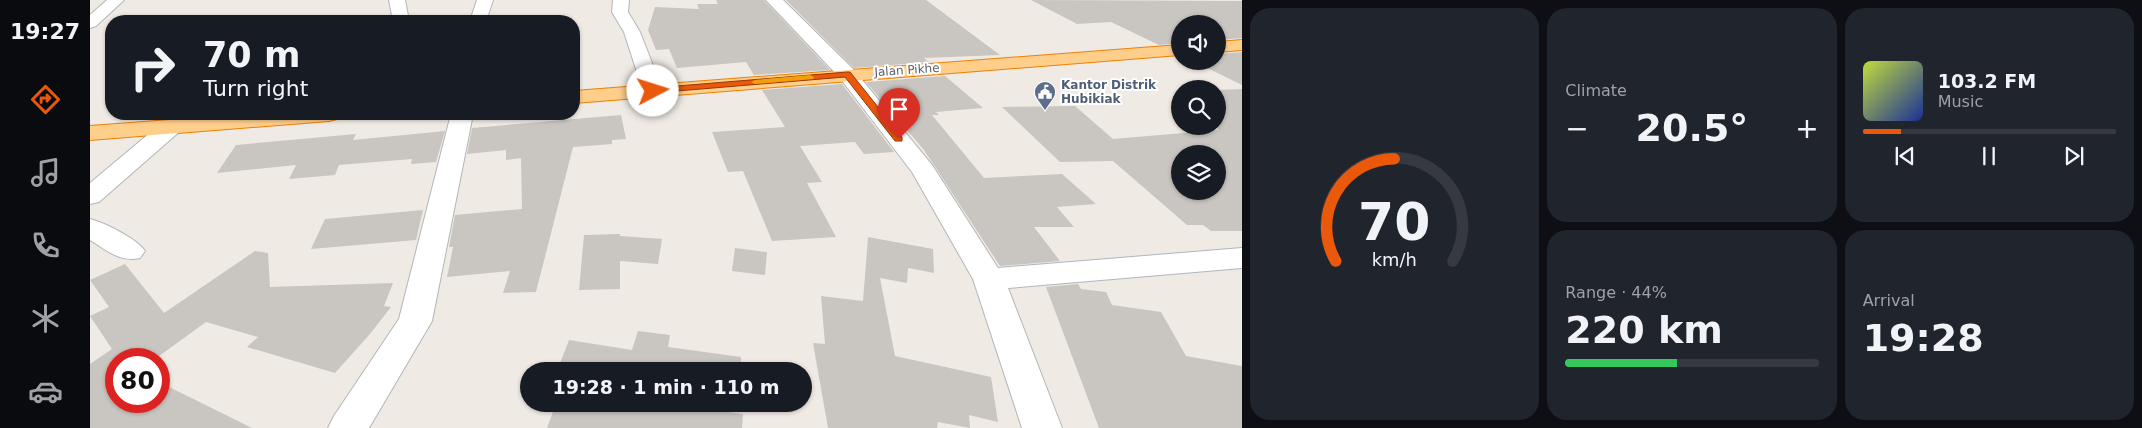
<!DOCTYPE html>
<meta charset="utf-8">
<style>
body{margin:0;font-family:"DejaVu Sans",sans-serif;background:#20242c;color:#f1f3f6;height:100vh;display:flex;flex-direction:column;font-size:19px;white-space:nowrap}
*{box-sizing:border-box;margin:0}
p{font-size:16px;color:#9ea1a6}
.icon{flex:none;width:28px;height:28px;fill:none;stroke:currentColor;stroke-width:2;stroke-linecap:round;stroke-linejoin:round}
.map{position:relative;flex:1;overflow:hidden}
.details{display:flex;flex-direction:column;gap:8px;padding:8px;background:#0d0f14;width:900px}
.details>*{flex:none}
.hud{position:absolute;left:15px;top:15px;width:475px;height:105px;border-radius:20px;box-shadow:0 1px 4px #0004;background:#171b24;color:#f1f3f6;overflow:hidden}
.buttons{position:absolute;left:1081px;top:15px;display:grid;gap:10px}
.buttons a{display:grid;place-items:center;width:55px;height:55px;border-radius:50%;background:#171b24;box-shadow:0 1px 4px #0004;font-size:25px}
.speed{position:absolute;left:15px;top:348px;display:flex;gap:10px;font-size:25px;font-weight:700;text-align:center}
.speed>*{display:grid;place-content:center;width:65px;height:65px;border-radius:50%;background:#171b24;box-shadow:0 1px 4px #0004;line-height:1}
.speed .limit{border:8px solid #d22;background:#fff;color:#111}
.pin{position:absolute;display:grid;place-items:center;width:42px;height:42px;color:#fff;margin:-51px -21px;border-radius:50% 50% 50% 0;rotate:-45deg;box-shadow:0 0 5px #0007}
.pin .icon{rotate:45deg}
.me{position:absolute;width:55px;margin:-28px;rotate:85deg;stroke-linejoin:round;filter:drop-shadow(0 0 4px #0008)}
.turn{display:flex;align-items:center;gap:18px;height:105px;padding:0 15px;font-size:22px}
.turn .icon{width:65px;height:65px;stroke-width:2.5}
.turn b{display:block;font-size:35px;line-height:42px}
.big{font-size:38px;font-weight:700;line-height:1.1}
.details .card{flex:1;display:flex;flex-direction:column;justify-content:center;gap:8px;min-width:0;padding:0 18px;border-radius:20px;background:#20242c}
.details .dial{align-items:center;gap:0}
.dial svg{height:130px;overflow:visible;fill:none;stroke:#363941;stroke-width:7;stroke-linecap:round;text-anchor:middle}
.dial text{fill:#f1f3f6;stroke:none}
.song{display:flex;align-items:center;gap:15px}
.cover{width:60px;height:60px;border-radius:8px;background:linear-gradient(135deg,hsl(70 70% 55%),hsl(230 70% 35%))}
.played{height:5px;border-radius:2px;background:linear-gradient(90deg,#ea580c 15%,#363941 15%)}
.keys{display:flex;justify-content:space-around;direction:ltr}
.heat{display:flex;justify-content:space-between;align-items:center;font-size:28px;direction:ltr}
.charge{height:8px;border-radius:4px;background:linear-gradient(90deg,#34c759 44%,#363941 0)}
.details .tiles{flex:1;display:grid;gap:8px;grid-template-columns:repeat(3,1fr)}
.card:first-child{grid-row:span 2}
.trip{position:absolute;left:430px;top:362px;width:292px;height:50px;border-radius:25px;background:#171b24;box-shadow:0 1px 4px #0004;font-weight:700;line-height:50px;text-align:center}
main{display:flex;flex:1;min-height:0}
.menu{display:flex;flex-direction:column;width:90px;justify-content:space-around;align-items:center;background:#090b0e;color:#9ea1a6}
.menu .icon{width:35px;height:35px}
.menu .selected{color:#ea580c}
.menu b{font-size:22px;color:#f1f3f6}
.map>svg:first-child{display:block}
.building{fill:#c9c5c0;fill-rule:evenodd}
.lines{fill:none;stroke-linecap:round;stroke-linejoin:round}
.street-casing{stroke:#b1b6b9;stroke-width:2}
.highway-casing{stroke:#f27f00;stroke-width:2}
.street{fill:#fff;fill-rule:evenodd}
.highway{fill:#fece8b;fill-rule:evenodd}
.route{fill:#ea580c;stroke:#983908}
.slow{fill:#f59e0b}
.labels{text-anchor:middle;stroke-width:4;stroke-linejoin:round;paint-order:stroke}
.far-street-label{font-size:12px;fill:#5c6165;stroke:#fff}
.far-service-label{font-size:12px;font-weight:bold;fill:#4e5e75;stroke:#fff;text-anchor:start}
</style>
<main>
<nav class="menu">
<b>19:27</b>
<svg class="icon selected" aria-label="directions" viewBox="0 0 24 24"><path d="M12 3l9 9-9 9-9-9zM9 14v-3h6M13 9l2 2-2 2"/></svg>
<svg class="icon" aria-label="music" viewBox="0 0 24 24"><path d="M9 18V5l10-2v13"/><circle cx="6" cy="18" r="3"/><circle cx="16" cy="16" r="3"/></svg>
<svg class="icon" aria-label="phone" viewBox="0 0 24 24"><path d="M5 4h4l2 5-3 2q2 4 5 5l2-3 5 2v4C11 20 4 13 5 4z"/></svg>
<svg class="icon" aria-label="climate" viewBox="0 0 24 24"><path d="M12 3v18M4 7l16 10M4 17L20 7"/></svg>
<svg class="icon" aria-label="car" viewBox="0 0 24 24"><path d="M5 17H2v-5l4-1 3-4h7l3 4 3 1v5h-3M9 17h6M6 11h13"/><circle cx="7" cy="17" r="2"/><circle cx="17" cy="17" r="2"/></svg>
</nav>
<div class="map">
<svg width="1152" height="428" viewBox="0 0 1152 428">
<rect width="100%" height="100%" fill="#efeae4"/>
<g class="building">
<path d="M626,0h48l66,70 -76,5 -8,-13 -69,6 -8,-19 -13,1 -8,-20 7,-23 44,2 -2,-5h21z"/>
<path d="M696,0h140l74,55 -76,3 5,4 -75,6z"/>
<path d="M941,0l211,1v37l-24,2v-16h-38v19l-21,2 -48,-23 -34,2z"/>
<path d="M1152,52v33l-49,-24h25v-7z"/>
<path d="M855,76l38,32 -47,4 3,3h-7l52,63 78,-4 34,30 -39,3 17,20h-40l26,34 -60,5 -76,-116 -58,-68z"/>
<path d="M752,84l52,68 -30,2 -9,-12 -55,4 22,36 -15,1 29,54 -64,4 -29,-70 -15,1 -16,-40 73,-5 -23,-37z"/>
<path d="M1152,89v142h-31l-8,-6h-16l-74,-64 -53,1 -58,-55 73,-1 38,33 105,-9v-40zM1090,154h38v37h-38z"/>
<path d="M531,115l5,24 -14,1v4l-39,3 -37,145 -33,1 7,-22 -63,6 6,-30h-4l6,-32 67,-6 -1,-51 -15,2v-10l-39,4 5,-26z"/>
<path d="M355,131l-9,31 -25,2 1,-5 -73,6 -4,10 -46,4 7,-14 -79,8 19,-28 120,-11 -3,6z"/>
<path d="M333,210l-7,30 -105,9 14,-30z"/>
<path d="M530,234v2l42,3 -4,25 -38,-3v28l-41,1 5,-55z"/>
<path d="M778,237l65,12 1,24 -26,-5 -1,15 -27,-5 15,78 96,21 7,45 -29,-7 1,13 -32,-6 -1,6h-109l-15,-85 12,1 -4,-48 42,5z"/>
<path d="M645,248l32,4 -2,23 -33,-4z"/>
<path d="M165,251l13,2 2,34 123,-4 -9,23 7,1 -21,27 -35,39 -88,-26 11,-10 -52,-15 -51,37h-39v42h43v-19l93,46h-162v-64l22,-15 -22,-33 19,-9 -19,-27 35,-16 39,49z"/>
<path d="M988,284l3,5 25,3 6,13 49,7 25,44 56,10v62h-143l-53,-141z"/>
<path d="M548,331l32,4 -2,12 73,10v14h-184l12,-31 63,10z"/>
<path d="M454,404h125l74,10 -1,14h-195l7,-19 -11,-1z"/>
</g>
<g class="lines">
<g class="street-casing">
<g id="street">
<path d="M17,0h17l-28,26 -6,2v-13z"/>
<path d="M299,0h16l4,21h-16z"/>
<path d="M387,0h16l-7,21h-16z"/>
<path d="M523,0h16l-1,12 12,20 23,59 -3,4 -7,2 -7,-2 -3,-4 -19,-59 -12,-20z"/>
<path d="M676,0h17l71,70 78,95 66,103 244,-20v20l-234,20 54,140h-40l-49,-149 -61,-107 -72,-94z"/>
<path d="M361,114h22l-41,207 -63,107h-41l6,-12 65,-97z"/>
<path d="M81,120l8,2 3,5 -3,5 -80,70 -9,2v-21l73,-61z"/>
<path d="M0,219c15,4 46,19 55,32l-5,7c-19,5 -34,-8 -50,-18z"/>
</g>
</g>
<g class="highway-casing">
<g id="highway">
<path d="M1152,40v10l-24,2v-10z"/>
<path d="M1090,45v10l-606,48v-12z"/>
<path d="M159,114h91l-3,5 -8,2 -239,19v-14z"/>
</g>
</g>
<use href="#street" class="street"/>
<use href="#highway" class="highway"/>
</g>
<path class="route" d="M757,72h3l52,65v4h-7l-50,-64 -192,16 -4,-2 4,-3z"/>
<path class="slow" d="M720,75l4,2 -1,2 -58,5 -4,-2 4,-2z"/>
<defs>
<g id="civic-pin" transform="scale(1.125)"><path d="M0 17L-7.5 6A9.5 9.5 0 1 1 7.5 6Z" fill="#5c6f8a" stroke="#fff"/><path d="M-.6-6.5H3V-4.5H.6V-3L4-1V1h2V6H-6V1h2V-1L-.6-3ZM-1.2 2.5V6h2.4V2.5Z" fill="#fff"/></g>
</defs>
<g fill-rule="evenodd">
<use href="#civic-pin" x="955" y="92"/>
</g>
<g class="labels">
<g class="far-street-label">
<text transform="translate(817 70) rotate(-4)" y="4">Jalan Pikhe</text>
</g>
<g class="far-service-label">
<text x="971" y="89">Kantor Distrik<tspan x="971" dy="14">Hubikiak</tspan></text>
</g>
</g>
</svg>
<div class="buttons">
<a><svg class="icon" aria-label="sound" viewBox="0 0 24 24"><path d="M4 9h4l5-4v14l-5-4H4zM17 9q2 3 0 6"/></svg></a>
<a><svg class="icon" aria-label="search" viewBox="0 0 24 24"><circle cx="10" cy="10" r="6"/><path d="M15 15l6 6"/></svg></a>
<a><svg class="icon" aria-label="layers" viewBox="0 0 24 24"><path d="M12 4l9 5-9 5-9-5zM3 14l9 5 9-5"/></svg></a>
</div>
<div class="speed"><div class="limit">80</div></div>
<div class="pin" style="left:809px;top:139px;background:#d93025"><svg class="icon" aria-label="arrive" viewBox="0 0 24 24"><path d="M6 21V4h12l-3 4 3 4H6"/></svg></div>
<svg class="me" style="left:563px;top:91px" viewBox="-20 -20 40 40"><circle r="19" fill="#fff"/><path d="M0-13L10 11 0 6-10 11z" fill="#ea580c"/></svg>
<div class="trip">19:28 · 1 min · 110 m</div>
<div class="hud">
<div class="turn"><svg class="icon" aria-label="right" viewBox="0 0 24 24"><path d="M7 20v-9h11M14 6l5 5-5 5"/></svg><div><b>70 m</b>Turn right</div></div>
</div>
</div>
<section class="details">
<div class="tiles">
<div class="card dial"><svg viewBox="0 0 100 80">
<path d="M14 69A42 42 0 1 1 86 69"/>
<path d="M14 69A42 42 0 0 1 50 6" stroke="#ea580c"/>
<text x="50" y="56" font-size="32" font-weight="700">70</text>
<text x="50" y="72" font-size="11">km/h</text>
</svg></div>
<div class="card"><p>Climate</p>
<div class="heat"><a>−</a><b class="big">20.5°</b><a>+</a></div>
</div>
<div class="card">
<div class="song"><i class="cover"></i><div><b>103.2 FM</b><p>Music</p></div></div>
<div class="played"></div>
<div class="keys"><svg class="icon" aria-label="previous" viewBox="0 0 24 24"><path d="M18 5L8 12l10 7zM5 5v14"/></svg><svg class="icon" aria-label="pause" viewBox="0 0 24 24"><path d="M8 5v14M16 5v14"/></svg><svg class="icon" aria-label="next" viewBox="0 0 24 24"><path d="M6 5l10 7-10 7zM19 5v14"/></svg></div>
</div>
<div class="card"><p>Range · 44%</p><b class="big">220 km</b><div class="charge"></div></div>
<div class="card"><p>Arrival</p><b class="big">19:28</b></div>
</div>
</section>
</main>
